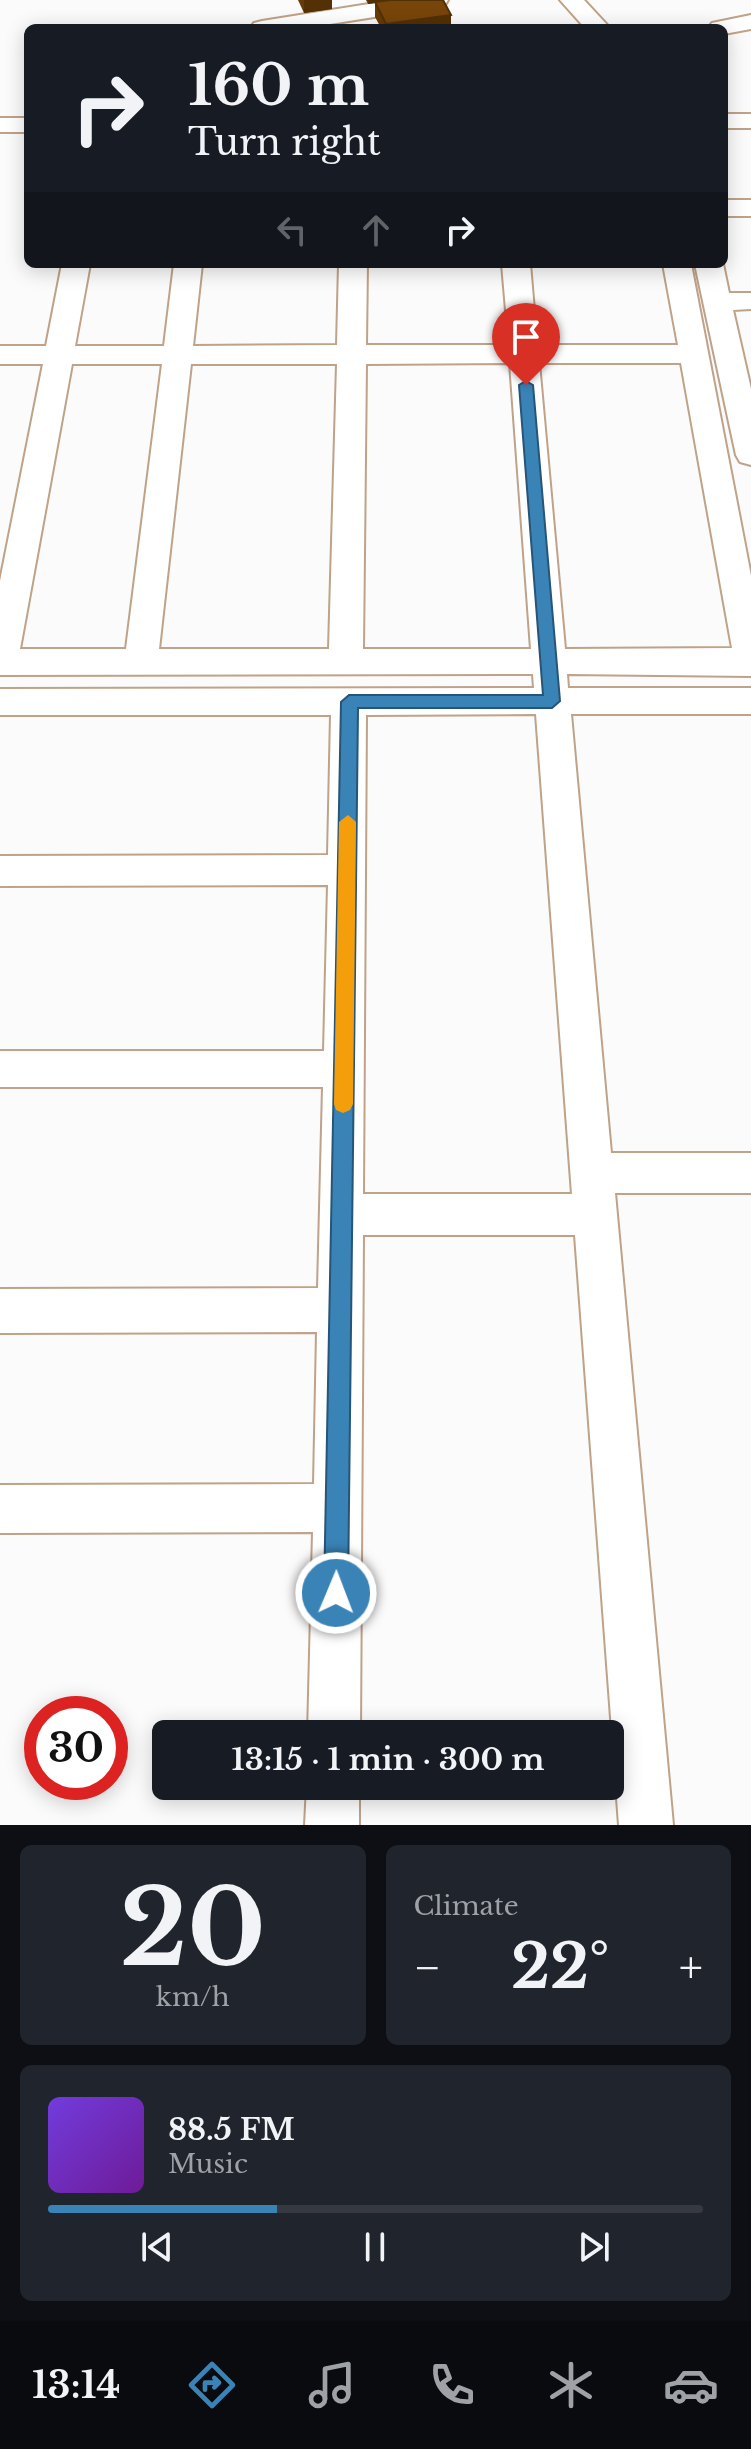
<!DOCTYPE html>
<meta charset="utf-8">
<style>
body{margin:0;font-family:"Libre Baskerville",serif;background:#20242c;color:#f1f3f6;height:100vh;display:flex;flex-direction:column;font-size:30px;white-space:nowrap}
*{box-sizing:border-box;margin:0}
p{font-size:26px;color:#9ea1a6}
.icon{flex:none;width:44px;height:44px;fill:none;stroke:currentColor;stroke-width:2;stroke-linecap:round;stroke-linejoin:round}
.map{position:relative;height:1825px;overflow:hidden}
.sheet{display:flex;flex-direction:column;gap:20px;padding:20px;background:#0d0f14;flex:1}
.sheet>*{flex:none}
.banner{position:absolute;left:24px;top:24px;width:704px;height:244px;border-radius:12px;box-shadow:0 4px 20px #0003;background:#171b24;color:#f1f3f6;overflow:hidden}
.speed{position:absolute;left:24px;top:1696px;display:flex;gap:16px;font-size:40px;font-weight:700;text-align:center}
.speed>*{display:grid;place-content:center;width:104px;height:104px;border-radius:50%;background:#171b24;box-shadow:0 4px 20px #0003;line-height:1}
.speed .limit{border:12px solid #d22;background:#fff;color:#111}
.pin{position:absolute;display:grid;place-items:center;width:68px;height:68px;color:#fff;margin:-82px -34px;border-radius:50% 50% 50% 0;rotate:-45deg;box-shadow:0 0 8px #0007}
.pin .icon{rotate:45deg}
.me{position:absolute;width:88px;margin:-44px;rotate:1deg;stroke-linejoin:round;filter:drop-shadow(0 0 6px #0008)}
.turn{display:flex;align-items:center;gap:28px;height:168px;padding:0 32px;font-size:36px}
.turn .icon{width:104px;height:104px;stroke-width:2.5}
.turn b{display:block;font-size:56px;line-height:68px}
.lanes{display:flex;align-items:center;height:76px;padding:0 32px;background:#0003;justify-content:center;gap:40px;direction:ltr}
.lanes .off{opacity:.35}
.big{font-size:60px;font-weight:800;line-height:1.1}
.sheet .card{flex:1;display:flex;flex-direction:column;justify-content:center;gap:12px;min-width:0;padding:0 28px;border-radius:12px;background:#20242c}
.sheet .dial{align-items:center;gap:0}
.dial b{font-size:104px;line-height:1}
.song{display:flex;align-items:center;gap:24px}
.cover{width:96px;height:96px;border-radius:12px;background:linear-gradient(135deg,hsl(260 70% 55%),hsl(280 70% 35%))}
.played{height:8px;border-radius:4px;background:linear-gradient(90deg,#3a83b7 35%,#363941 35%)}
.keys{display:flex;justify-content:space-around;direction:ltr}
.heat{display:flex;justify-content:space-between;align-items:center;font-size:44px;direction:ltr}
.sheet .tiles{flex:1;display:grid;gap:20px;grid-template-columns:1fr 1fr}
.card:last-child{grid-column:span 2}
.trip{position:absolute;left:152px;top:1720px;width:472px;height:80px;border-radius:12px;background:#171b24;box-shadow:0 4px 20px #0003;font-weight:800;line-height:80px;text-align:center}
.tabs{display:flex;height:128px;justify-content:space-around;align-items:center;background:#090b0e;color:#9ea1a6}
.tabs .icon{width:56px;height:56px}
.tabs .active{color:#3a83b7}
.tabs b{font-size:36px;color:#f1f3f6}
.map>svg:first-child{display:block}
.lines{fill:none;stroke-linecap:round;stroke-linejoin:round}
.minor-casing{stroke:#bfa288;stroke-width:4}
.minor{fill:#fff;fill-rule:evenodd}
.wall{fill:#663b08}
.shaded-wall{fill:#533006}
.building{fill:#774509;stroke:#533006;stroke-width:2}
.route{fill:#3a83b7;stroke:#265577;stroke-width:2}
.slow{fill:#f59e0b}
</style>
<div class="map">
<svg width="751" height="1825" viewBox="0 0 751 1825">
<rect width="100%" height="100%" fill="#fbfbfb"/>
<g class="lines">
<g class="minor-casing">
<g id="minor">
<path d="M394,0h54l-3,5 -8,2 -132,21h-55l4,-5 8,-2z"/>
<path d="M560,0h24l26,28h-25z"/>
<path d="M751,15v14l-27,5v-6h-16l4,-5z"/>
<rect x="724" y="114" width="27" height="14"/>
<rect x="0" y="118" width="28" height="14"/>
<rect x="724" y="200" width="27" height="16"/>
<path d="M62,264h28l-15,82h89l10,-82h28l-9,82 144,-1 2,-81h28l-1,81h143l-7,-81h28l7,81h141l-15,-81h28l60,312v100l-184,-2 1,14h183v26h-180l40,439h140v40h-136l58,632h-54l-44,-590h-212l-3,499h-52l5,-202 -313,1v-48l314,-1 3,-152 -317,1v-44l318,-1 5,-201h-323v-36h324l4,-166 -328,1v-30l328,-1 3,-140h-331v-26l534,-1 -1,-14 -533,1v-94l43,-217h-43v-18h46zM510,363l21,286h-168l3,-285zM539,363h142l51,285 -167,1zM72,364h90l-36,285h-106zM191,364h146l-8,285h-170zM536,714l36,480h-209l3,-479z"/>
<path d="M695,264h28l6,29h22v16l-18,1 18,79v76l-11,-3 -4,-7z"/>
<path d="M307,1786h52v39h-54z"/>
</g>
</g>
<use href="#minor" class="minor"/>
</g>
<g class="wall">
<path d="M298,0h34v9l-28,4z"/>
<path d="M366,0h77l8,15v13h-70l-6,-11v-14l-7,1z"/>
</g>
<g class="shaded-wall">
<path d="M304,0h28v9l-28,4z"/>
<path d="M368,0h27l-27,4z"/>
<path d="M451,15v13h-65v-4z"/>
</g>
<path class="building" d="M390,0h53l8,15 -65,9 -11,-22z"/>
<path class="route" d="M526,381l7,4 27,316 -8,7h-194l-10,885 -3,8 -9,4 -8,-4 -4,-8 17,-891 8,-7h194l-24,-310z"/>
<path class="slow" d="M348,815l8,7 -3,282 -3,6 -7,3 -7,-3 -2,-6 5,-282z"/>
</svg>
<div class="speed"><div class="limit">30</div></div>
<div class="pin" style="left:526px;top:385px;background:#d93025"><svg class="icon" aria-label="arrive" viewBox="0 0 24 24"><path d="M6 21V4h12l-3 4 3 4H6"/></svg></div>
<svg class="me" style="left:336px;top:1593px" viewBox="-20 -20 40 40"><circle r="17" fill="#3a83b7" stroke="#fff" stroke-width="3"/><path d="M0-11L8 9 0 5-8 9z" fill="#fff"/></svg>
<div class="trip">13:15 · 1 min · 300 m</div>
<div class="banner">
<div class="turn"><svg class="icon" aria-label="right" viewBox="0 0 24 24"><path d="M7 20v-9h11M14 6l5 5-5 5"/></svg><div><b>160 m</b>Turn right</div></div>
<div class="lanes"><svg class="icon off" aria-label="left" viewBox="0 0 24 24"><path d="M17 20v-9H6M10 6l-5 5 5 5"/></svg><svg class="icon off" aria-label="ahead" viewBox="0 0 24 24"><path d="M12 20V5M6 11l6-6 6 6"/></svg><svg class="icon" aria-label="right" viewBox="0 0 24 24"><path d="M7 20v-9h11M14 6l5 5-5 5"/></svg></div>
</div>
</div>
<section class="sheet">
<div class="tiles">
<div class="card dial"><b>20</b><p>km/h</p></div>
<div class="card"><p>Climate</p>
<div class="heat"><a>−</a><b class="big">22°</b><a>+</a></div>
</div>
<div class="card">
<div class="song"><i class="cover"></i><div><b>88.5 FM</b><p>Music</p></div></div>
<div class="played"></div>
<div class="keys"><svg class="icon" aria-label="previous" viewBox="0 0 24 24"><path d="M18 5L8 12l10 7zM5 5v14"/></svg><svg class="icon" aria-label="pause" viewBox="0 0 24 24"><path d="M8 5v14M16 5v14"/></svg><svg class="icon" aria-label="next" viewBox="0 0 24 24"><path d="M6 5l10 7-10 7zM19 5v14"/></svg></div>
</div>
</div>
</section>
<nav class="tabs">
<b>13:14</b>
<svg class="icon active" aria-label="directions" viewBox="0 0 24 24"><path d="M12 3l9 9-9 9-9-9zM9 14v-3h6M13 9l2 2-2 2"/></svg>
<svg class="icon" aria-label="music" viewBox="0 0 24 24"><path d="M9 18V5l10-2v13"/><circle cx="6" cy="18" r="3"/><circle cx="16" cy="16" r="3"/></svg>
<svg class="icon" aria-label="phone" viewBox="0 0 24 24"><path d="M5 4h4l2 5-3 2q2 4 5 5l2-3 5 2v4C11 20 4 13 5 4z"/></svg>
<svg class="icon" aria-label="climate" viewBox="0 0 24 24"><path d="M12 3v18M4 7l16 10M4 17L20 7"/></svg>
<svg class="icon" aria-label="car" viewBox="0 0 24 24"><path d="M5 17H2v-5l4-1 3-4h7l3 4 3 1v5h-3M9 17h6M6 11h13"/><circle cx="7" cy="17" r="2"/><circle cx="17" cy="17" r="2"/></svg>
</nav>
